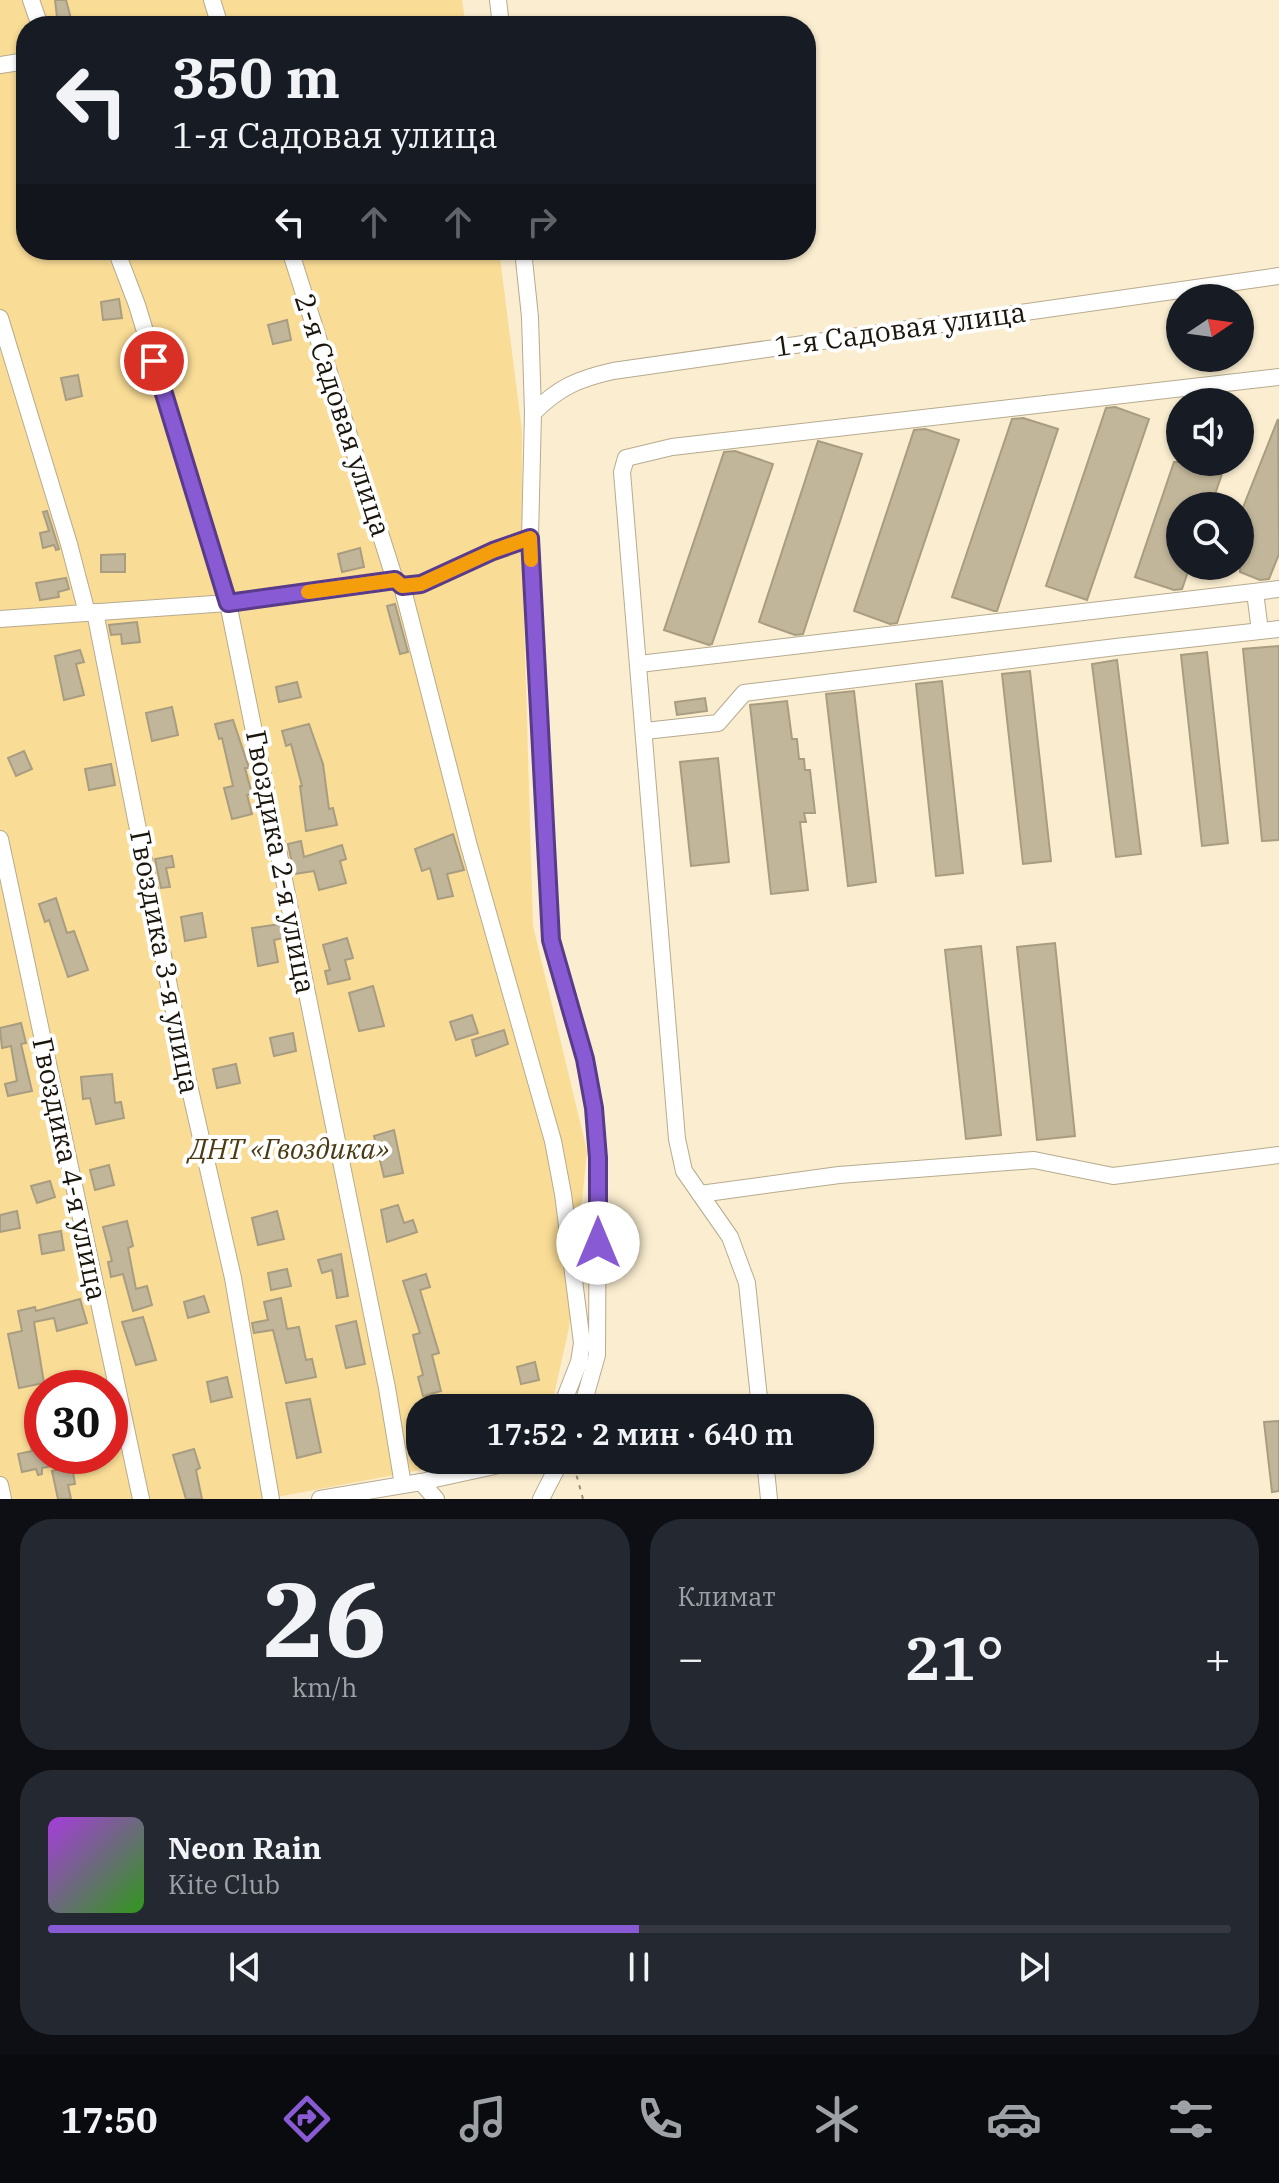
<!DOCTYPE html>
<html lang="ru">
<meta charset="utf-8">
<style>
body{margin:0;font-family:"IBM Plex Serif",serif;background:#242831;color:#f1f3f6;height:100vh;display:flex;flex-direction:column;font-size:30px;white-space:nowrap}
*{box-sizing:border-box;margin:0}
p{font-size:26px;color:#9ea1a6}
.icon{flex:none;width:44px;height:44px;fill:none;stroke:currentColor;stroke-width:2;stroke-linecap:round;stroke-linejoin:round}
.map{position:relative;height:1499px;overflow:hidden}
.sheet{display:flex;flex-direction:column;gap:20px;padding:20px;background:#0d0f14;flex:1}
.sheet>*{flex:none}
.guide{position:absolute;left:16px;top:16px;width:800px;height:244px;border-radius:32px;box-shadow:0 2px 6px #0004;background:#171b24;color:#f1f3f6;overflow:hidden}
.needle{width:52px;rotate:77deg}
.tools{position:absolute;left:1166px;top:284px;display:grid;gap:16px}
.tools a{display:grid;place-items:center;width:88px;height:88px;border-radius:50%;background:#171b24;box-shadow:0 2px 6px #0004;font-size:40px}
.speed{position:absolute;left:24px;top:1370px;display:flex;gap:16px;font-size:40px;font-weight:700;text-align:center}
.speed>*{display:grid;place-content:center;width:104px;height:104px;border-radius:50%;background:#171b24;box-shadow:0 2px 6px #0004;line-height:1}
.speed .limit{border:12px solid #d22;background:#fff;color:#111}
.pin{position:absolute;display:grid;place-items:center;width:68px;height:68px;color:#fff;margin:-34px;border:4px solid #fff;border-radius:50%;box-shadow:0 2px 8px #0007}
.me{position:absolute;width:88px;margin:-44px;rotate:0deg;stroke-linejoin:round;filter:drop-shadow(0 0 6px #0008)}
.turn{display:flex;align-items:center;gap:28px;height:168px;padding:0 24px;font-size:36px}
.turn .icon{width:104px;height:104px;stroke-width:2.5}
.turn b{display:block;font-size:56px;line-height:68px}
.lanes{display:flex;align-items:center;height:76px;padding:0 24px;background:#0003;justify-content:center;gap:40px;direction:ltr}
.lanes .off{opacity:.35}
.big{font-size:60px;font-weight:600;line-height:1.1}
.sheet .card{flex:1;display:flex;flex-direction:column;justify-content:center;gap:12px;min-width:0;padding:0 28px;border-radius:32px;background:#242831}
.sheet .dial{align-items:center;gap:0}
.dial b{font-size:104px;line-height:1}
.song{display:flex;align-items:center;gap:24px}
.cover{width:96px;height:96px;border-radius:12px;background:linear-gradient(135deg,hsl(280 70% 55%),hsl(110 70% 35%))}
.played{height:8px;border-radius:4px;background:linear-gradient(90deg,#885bd4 50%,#363941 50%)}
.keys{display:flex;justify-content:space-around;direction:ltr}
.heat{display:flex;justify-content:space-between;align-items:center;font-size:44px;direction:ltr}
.sheet .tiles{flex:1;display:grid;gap:20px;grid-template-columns:1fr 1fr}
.card:last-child{grid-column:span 2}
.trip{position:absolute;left:406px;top:1394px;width:468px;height:80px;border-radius:32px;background:#171b24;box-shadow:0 2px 6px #0004;font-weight:600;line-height:80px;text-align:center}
.tabs{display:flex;height:128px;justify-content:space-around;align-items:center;background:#090b0e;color:#9ea1a6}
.tabs .icon{width:56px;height:56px}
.tabs .selected{color:#885bd4}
.tabs b{font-size:36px;color:#f1f3f6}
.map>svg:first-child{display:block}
.green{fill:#f9dc96;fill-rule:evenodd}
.building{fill:#c2b69a;stroke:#a99d81;stroke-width:2}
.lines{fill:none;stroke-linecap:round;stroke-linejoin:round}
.minor-casing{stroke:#b7ab8f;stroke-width:18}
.path{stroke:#99907b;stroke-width:2;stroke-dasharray:4 6;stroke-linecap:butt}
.minor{stroke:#fff;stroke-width:16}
.route-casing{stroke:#583b8a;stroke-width:20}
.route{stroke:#885bd4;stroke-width:14}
.slow{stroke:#f59e0b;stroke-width:14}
.labels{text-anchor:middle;stroke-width:8;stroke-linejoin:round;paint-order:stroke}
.street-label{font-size:28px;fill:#1b160c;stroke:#fff}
.park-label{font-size:28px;font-style:italic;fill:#4b3b12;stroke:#fff}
</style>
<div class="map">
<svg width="1279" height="1499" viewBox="0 0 1279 1499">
<rect width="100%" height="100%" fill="#faedd0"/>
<path class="green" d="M0,0h462l4,26h-440v224h473l23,181v121l11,374 54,225 -18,177 -18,80h-131v52h54l-208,39h-266zM42,1388h68v68h-68z"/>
<g class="building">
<path d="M55,0h11l7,26h-15z"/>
<path d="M119,299l3,19 -19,2 -2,-18z"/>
<path d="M287,320l4,20 -18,4 -5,-19z"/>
<path d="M78,375l4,21 -16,4 -5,-22z"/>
<path d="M1115,407l34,12 -62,181 -41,-14 60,-178z"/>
<path d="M1023,418l35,11 -61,182h-3l-42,-14 60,-178z"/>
<path d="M1278,419l1,135 -10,25 -9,1 -20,-8v-57z"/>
<path d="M925,429l34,11 -62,183 -7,1 -36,-13 60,-181z"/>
<path d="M818,441l44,13 -59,180 -8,1 -36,-13z"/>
<path d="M735,451l38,13 -61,180 -3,1 -45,-15 60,-178z"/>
<path d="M1174,462h52l-15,44h-31v60h10l-8,23 -8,1 -39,-13z"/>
<path d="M47,511l12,38 -3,1 -2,-5 -11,3 -3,-15 9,-2 -6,-19z"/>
<path d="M360,548l4,19 -22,5 -4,-18z"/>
<path d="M125,554v18h-24v-17z"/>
<path d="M66,578l3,11 -11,3 1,5 -19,3 -4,-17z"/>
<path d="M395,604l13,48 -8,2 -13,-48z"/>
<path d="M137,622l3,20 -18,2 -1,-10 -10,1 -2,-10z"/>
<path d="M1279,646v194l-17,1 -19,-192z"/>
<path d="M80,650l4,12 -8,2 8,31 -20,5 -9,-44z"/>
<path d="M1207,652l21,191 -26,3 -21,-191z"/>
<path d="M1117,660l24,194 -25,3 -24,-193z"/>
<path d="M1030,671l21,190 -28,3 -21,-190z"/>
<path d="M942,681l21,192 -27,3 -20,-192z"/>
<path d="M297,682l4,15 -22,5 -3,-15z"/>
<path d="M854,691l22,191 -28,4 -22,-192z"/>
<path d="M705,698l2,13 -30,4 -2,-13z"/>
<path d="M787,701l5,38h5l2,20h5l1,11h5l5,43h-11l2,9h-6l8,68 -37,4 -21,-189z"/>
<path d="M172,707l6,28 -26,6 -6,-28z"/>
<path d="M233,720l16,48h-4l7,26 -5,1 5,19 -20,5 -8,-31 9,-2 -11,-48 -3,1 -4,-15z"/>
<path d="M309,724l14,40 6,45 4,-1 4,17 -31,6 -6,-45h2l-11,-42 -5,2 -4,-15z"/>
<path d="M24,751l8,18 -16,7 -8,-18z"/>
<path d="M718,758l11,104 -38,4 -11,-104z"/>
<path d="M111,764l4,21 -26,5 -4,-21z"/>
<path d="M453,834l11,36 -17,4 6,22 -15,3 -8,-31 -8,3 -7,-22z"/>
<path d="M301,841l3,16 38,-12 4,14 -6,2 6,22 -27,7 -5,-19 -20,3 -6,-30z"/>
<path d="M172,856l2,11 -8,1 4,19 -9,1 -6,-29z"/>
<path d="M56,898l11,35 7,-2 14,39 -20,7 -19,-57 -4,2 -6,-18z"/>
<path d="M202,913l4,24 -21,4 -4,-24z"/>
<path d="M281,924l2,14 -9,2 4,22 -20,4 -6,-38z"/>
<path d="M347,938l6,20 -8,2 5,19 -22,5 -3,-13 5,-1 -7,-25z"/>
<path d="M1055,943l20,193 -38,4 -20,-193z"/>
<path d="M981,946l20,189 -35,4 -21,-189z"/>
<path d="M373,986l11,40 -25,5 -10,-38z"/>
<path d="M472,1015l6,18 -22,7 -6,-18z"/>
<path d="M21,1023l5,20 -5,1 11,47 -24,5 -3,-12 12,-3 -6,-35 -9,2 -2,-20z"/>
<path d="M504,1030l4,14 -32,12 -4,-16z"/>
<path d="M293,1033l3,18 -22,5 -4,-18z"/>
<path d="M236,1064l4,19 -23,5 -4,-19z"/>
<path d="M112,1074l3,29 6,-1 3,16 -28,6 -6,-26 -7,1 -2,-22z"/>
<path d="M394,1130l9,43 -19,4 -10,-41z"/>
<path d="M109,1165l5,20 -19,5 -5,-20z"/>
<path d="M50,1181l5,16 -18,6 -6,-17z"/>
<path d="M398,1205l6,18 9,-3 4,12 -30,10 -6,-32z"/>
<path d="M17,1211l3,17 -20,4v-17z"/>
<path d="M277,1211l7,28 -26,6 -6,-27z"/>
<path d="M127,1221l6,25 -5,2 8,41 11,-3 5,19 -19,6 -10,-37 -12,3 -3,-15 4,-1 -9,-34z"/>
<path d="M61,1231l3,19 -22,4 -3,-19z"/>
<path d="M341,1254l7,42 -11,2 -5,-28 -10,3 -4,-13z"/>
<path d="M287,1269l4,17 -20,4 -3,-17z"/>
<path d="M426,1274l4,13 -10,3 19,63 -7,2 9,36 -18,5 -5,-19 5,-2 -10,-40 7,-2 -17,-52z"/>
<path d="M204,1296l5,16 -21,6 -4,-16z"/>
<path d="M281,1298l6,31 12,-2 7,33 6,-1 4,18 -30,6 -13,-53 -19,3 -2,-10 16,-3 -4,-18z"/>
<path d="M80,1299l7,24 -30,8 -3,-13 -20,4 10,61 -25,5 -11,-54 14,-3 -4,-20 17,-4 1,4z"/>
<path d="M143,1317l13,43 -20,5 -14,-43z"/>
<path d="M356,1321l9,43 -19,4 -10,-42z"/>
<path d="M535,1362l4,18 -18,4 -4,-17z"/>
<path d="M227,1377l5,20 -21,5 -4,-20z"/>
<path d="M310,1399l11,53 -24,6 -11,-55z"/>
<path d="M42,1420v36h8l2,10 -10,2v6l-4,1 -2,-6 -14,3 -4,-18 14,-3 -6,-27z"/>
<path d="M1279,1421v70l-7,1 -8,-70z"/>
<path d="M194,1449l6,19 -4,2 6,29h-16l-13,-44z"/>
<path d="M72,1466l3,18 -7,1 3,14h-13l-6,-28z"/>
</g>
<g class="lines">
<g class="minor-casing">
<g id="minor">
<path d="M31,0l9,26"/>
<path d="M212,0l8,26"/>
<path d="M498,0l3,26"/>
<path d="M0,65l26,-4"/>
<path d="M116,250l21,55 91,298 159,785 16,97"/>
<path d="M290,250l105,330"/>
<path d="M523,250l7,67 3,96"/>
<path d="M0,318l69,226 18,69"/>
<path d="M402,586l67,260 84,295 10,53 19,149 -3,19 -18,46"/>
<path d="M1255,592l5,39"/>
<path d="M95,612l91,460 47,206 38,221"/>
<path d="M0,619l228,-16 167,-23 7,6 19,-2 72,-33 37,-13"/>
<path d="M639,664l640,-75"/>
<path d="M645,731l73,-8 26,-30 372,-46 163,-18"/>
<path d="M0,839l141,660"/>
<path d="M700,1194l139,-19 195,-15 79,16 166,-21"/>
<path d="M582,1408l15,-53 1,-197 -4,-50 -9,-49 -34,-119 -21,-402 3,-125c26,-26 45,-34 80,-42l666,-95"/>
<path d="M760,1408l-13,-125 -17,-46 -46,-66 -7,-32 -55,-667 4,-14 46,-11 607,-70"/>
<path d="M765,1460l4,39"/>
<path d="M421,1482l15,17"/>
<path d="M0,1485l3,14"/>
<path d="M320,1499l101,-17 101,-22"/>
<path d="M541,1499l20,-39"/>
</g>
</g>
<path class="path" d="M574,1466l9,33"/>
<use href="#minor" class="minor"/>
</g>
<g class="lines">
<g class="route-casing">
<path id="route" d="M154,361l74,242 167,-23 7,6 19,-2 72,-33 37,-13 21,402 34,119 9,49 4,50v85"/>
</g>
<use href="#route" class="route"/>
<path class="slow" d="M308,592l87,-12 7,6 19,-2 72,-33 37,-13 1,22"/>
</g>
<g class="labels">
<g class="street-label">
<text transform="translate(900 329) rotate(-8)" y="10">1-я Садовая улица</text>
<text transform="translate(343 415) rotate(72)" y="10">2-я Садовая улица</text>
<text transform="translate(281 862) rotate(79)" y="10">Гвоздика 2-я улица</text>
<text transform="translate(165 962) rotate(79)" y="10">Гвоздика 3-я улица</text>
<text transform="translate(70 1169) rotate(78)" y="10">Гвоздика 4-я улица</text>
</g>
<g class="park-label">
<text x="289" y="1159">ДНТ «Гвоздика»</text>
</g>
</g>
</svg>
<div class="tools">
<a><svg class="needle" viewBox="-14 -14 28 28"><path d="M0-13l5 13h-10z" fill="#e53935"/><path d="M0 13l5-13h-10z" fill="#9ea1a6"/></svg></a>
<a><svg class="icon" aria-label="sound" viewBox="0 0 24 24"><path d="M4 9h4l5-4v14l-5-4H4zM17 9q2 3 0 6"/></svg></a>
<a><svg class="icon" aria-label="search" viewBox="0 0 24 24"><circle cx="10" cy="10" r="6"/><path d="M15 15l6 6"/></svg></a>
</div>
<div class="speed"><div class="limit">30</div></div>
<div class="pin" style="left:154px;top:361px;background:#d93025"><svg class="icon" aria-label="arrive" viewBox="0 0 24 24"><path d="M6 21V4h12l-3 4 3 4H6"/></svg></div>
<svg class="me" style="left:598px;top:1243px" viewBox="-20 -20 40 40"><circle r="19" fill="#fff"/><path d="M0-13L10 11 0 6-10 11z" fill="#885bd4"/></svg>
<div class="trip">17:52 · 2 мин · 640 m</div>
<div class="guide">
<div class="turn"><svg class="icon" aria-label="left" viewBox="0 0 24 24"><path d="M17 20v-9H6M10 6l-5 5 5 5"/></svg><div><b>350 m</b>1-я Садовая улица</div></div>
<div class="lanes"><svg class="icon" aria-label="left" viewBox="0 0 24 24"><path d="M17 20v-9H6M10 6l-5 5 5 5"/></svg><svg class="icon off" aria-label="ahead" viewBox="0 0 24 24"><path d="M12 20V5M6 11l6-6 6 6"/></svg><svg class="icon off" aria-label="ahead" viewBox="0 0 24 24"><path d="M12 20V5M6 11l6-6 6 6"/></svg><svg class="icon off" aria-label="right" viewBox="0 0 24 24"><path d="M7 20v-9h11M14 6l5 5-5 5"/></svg></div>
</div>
</div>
<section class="sheet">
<div class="tiles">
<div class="card dial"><b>26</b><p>km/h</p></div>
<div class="card"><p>Климат</p>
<div class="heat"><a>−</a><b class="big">21°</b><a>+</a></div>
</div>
<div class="card">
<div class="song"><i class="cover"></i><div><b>Neon Rain</b><p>Kite Club</p></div></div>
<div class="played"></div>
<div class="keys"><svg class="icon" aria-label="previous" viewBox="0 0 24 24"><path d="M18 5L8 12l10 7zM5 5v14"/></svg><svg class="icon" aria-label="pause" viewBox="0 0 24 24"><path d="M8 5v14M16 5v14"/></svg><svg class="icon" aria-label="next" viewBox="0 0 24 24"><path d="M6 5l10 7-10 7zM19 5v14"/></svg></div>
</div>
</div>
</section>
<nav class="tabs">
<b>17:50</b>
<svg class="icon selected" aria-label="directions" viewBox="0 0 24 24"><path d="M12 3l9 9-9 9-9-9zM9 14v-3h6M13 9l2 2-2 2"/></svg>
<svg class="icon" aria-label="music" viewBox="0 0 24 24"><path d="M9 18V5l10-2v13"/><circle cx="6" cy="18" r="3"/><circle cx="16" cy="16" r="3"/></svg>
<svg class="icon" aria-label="phone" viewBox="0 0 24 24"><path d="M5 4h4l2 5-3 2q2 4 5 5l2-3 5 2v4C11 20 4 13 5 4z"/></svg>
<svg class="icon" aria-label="climate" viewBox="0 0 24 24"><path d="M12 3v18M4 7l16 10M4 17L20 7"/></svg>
<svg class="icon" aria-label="car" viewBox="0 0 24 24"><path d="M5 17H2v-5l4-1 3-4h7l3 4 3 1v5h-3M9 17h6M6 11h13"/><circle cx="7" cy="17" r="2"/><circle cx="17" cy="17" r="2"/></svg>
<svg class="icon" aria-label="filters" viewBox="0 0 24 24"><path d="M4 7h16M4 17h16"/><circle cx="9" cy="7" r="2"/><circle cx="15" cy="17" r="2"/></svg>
</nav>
